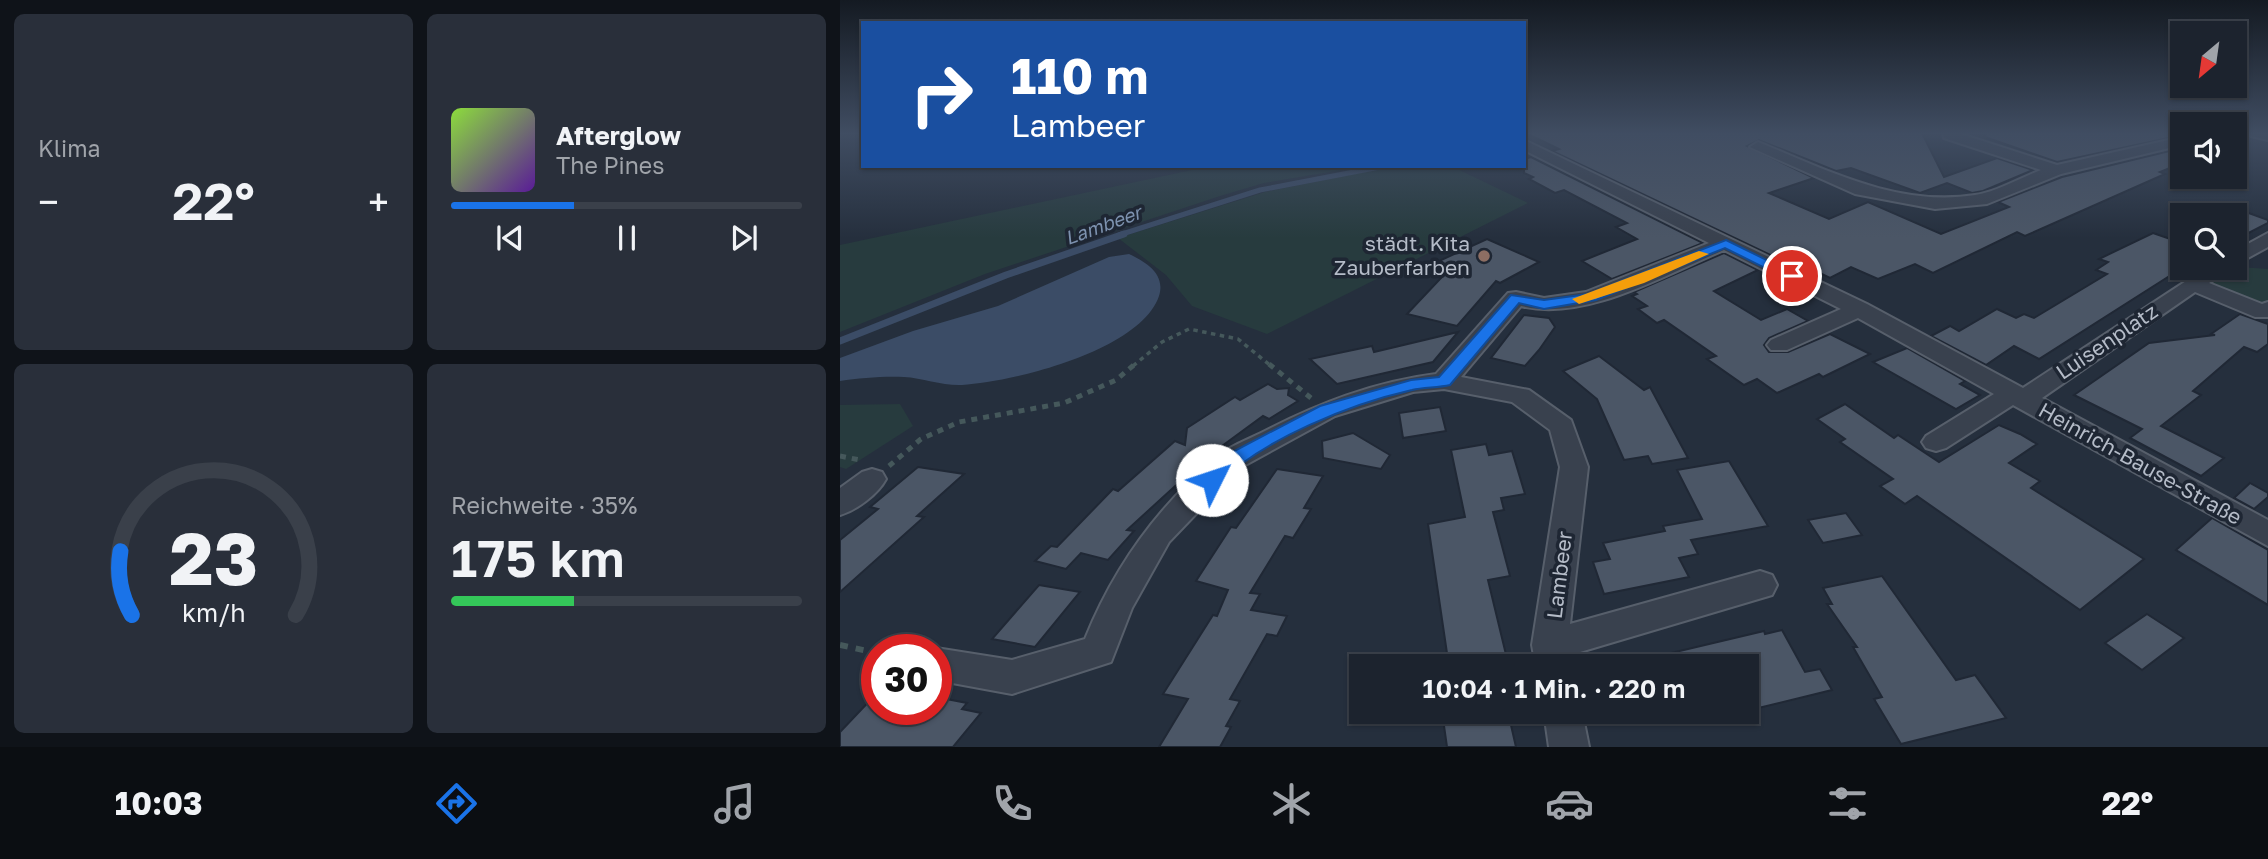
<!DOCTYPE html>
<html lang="de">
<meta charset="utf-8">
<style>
body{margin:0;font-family:"Golos Text",sans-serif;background:#292f3a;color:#f1f3f6;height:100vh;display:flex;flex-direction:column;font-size:26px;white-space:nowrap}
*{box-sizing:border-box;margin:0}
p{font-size:23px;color:#a0a4aa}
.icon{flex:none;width:38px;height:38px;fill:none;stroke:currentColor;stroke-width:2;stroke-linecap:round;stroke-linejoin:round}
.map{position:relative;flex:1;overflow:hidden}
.details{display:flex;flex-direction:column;gap:14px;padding:14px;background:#0f1319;width:840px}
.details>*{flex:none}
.guide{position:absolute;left:21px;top:21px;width:665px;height:147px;border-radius:0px;box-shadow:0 2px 5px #0004,0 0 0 2px #3a404a;background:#1a4fa0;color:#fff;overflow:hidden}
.needle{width:46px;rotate:209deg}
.fabs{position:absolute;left:1330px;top:21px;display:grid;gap:14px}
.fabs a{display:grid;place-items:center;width:77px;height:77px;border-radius:0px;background:#1c232e;box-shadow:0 2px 5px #0004,0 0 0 2px #3a404a;font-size:35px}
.speed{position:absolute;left:21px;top:634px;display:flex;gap:14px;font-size:35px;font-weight:700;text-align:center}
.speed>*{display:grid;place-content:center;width:91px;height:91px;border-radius:50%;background:#1c232e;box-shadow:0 2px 5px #0004,0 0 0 2px #3a404a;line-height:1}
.speed .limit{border:10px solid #d22;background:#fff;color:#111}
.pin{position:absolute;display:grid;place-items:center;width:60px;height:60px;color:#fff;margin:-30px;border:4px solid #fff;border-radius:50%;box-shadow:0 2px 7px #0007}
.me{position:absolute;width:77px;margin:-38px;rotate:49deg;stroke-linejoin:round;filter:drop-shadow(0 0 5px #0008)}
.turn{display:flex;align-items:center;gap:24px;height:147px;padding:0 35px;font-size:32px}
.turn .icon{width:91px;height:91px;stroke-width:2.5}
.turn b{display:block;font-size:49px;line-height:60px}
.big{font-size:52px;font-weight:600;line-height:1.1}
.details .card{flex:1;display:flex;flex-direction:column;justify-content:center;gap:10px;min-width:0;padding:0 24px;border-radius:10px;background:#292f3a}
.details .dial{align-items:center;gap:0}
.dial svg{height:182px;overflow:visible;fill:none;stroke:#3a404a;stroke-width:7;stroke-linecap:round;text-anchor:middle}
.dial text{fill:#f1f3f6;stroke:none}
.song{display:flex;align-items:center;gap:21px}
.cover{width:84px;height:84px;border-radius:10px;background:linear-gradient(135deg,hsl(90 70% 55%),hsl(270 70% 35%))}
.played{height:7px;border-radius:4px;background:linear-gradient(90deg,#1a73e8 35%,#3a404a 35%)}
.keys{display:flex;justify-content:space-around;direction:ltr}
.heat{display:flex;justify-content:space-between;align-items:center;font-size:38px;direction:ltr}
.charge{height:10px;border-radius:5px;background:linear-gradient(90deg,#34c759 35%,#3a404a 0)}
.details .tiles{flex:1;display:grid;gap:14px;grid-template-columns:repeat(2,1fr)}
.trip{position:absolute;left:509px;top:654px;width:410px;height:70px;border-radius:0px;background:#1c232e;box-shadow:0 2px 5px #0004,0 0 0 2px #3a404a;font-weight:600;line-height:70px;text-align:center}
.tabs{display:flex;height:112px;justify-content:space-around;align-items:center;background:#0b0e12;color:#a0a4aa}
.tabs .icon{width:49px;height:49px}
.tabs .selected{color:#1a73e8}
.tabs b{font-size:32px;color:#f1f3f6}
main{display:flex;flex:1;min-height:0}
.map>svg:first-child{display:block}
.green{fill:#273b3e}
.water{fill:#3b4c66}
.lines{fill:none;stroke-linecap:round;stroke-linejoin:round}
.stream-far1{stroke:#3b4c66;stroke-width:5}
.stream{stroke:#3b4c66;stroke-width:7}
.building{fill:#4b5666;stroke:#202835;stroke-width:2}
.minor-casing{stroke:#575f6b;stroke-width:4}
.path-far2{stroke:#45585b;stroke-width:3.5;stroke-dasharray:4.5 4.5;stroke-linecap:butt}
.path-far1{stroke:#45585b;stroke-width:5;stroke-dasharray:6 6;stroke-linecap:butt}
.path{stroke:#45585b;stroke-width:6;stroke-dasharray:8 8;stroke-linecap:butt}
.minor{fill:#39414e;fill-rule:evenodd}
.route{fill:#1a73e8;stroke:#114b97;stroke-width:2}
.slow{fill:#f59e0b}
.education-dot{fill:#8d6e63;stroke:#1e2633;stroke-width:2.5}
.labels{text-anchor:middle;stroke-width:7;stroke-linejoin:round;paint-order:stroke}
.far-water-label{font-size:19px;font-style:italic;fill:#7d92af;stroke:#1e2633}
.poi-label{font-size:21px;fill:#b5bcc8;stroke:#1e2633;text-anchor:end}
.street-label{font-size:21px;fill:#b5bcc8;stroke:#1e2633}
</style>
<main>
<section class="details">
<div class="tiles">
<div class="card"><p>Klima</p>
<div class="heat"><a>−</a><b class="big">22°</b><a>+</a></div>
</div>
<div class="card">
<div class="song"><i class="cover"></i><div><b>Afterglow</b><p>The Pines</p></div></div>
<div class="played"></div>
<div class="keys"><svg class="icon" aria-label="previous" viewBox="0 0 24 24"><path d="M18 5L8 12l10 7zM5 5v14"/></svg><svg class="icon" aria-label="pause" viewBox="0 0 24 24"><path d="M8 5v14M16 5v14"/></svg><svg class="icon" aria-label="next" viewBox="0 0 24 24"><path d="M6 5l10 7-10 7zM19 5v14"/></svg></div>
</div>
<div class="card dial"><svg viewBox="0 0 100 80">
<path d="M14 69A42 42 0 1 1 86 69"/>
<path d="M14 69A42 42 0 0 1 9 41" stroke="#1a73e8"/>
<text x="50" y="56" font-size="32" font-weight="700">23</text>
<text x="50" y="72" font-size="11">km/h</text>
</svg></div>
<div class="card"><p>Reichweite · 35%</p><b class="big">175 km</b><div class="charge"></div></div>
</div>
</section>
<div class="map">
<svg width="1428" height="747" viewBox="0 0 1428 747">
<rect width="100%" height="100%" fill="#252f3d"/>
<g class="green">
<path d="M371,166h154l-101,17 -44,13 -235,78 -145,58v-87z"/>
<path d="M554,166h57l77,37 -261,131 -75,-28 -26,-31 -48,-37 147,-46z"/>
<path d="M1400,267l28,2v34l-5,3 -55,-21z"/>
<path d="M60,404l13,22 -67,43 -6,-2v-62z"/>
</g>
<path class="water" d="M289,254c17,8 37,20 30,42 -18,54 -145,86 -197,89 -19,1 -39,-7 -58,-8 -20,-1 -44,1 -64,4v-23l73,-27 85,-25 111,-49z"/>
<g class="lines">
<path class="stream-far1" d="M279,235l141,-45 125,-24"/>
<path class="stream" d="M0,341l166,-66 118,-41"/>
</g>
<g class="building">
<path d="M686,133h396l22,44 53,-19 36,12 -50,21 -11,2 -25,-10 -27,10 -69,-25 -15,3 -77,-31 -12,6 67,32 -45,15 60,26 39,-17 73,32 68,-27 -11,-5 64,-25 120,-29v15l-22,9 5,2 -140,62 -8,-4 -84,41 -18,-9 -37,15 -27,-12 -21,11 -43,-21 -6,3 -229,-109 7,-2z"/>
<path d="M1146,133h196v2l-125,27 -72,-25z"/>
<path d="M691,157l172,86 -91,36 -30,-18 55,-22 -21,-12 11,-4 -63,-33 -9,3 -26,-14 4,-2 -9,-4v-14z"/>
<path d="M1395,208l33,12v3l-33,17z"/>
<path d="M1313,233l29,10v25l-143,91 -25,-13 -28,19 -55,-29 19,-10 9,5 38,-22 19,9 8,-4 10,4 73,-44 -11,-4 12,-8 -9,-3z"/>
<path d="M647,239l52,23 -39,21 -4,-2 -39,45 -50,-12 35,-37 -27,-5z"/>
<path d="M884,253l34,17 -44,21 47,29 26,-11 21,12 -39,17 -5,7 5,7h19l42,-18 40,20 -47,23 -4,-3 -42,19 -20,-14 -13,6 -37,-26 9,-3 -52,-36 -7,3 -19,-14 9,-3 -15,-10 5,-2 -3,-2z"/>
<path d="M1400,314l28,10v20l-11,8 -13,-5 -51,44 8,4 -40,31 63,32 -23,18 -71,-38 12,-9 -68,-34 75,-52 66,-8 -4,-1z"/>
<path d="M684,315l25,3 6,9 -16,23 -14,16 -34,-8z"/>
<path d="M618,332l-25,30 -96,22 -27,-25 62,-13 2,6z"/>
<path d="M1067,348l58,33 -5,3 20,11 -24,14 -83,-47z"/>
<path d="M759,356l45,34 6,-3 38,71 -36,6 -4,-8 -24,4 -27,-61 -34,-28z"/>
<path d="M428,384l9,5 12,-1 -1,7 10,6 -29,18 -6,-3 -56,41 -80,73 7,1 -26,29 -27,-7 -15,16 -31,-8 16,-15 6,1 56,-58 5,2 57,-50 10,4 2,-17 48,-31 5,3z"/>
<path d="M1005,404l49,34 4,-3 41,27 60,-37 21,9 17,10 -28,19 31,18 -9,7 113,71 -64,51 -163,-114 -12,8 -25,-18 13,-7 -53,-37 5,-3 -28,-20z"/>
<path d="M600,407l6,24 -43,7 -4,-25z"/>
<path d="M513,433l37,22 -9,14 -58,-11 -1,-17z"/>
<path d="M646,444l3,11 23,-4 13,43 -24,4 3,12 -11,2 17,64 -22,4 21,87h-60l-21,-143 37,-7 -14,-67z"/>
<path d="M889,461l39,65 -77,14 7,14 -19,4 10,19 -85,17 -11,-32 17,-3 -7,-16 62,-12 -2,-5 39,-7 -25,-49z"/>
<path d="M78,467l46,7 -47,42 7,1 -84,75v-52l38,-31 -8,-2z"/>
<path d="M437,469l46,7 -19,32 7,1 -18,29 -8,-2 -35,57 10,1 -9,16 36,6 -10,20 -10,-2 -37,65 10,2 -14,25 5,1 -11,20h-61l29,-48 -25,-5 50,-79 4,1 11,-26 -32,-9 35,-54 5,1z"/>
<path d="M1410,483l18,10v4l-14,12 -20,-11z"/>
<path d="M1006,513l16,22 -39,8 -15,-23z"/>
<path d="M1372,518l56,32v55l-92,-55z"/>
<path d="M1042,576l74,104 19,-5 31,43 -105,26 -27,-45 8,-2 -29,-50h4l-30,-43h5l-9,-16z"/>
<path d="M199,585l41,7 -45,55 -43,-8z"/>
<path d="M1307,614l37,24 -42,32 -37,-27z"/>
<path d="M942,630l23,42 15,-3 12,21 -86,21v-44h-95l-1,-9 114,-27 1,3z"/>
<path d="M37,693v16h59v-12l31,6 -5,6 19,4 -28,34h-113v-15z"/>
<path d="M602,712h66l8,35h-69z"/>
</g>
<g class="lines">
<g class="minor-casing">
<g id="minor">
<path d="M1103,133h15l99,32 125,-28v8l-121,29 -74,30 -52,5 -80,-15 -105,-47 8,-5 5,2c68,28 137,63 212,51 22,-3 45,-17 66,-25l-97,-32z"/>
<path d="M1409,133h19v7l-17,-4z"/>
<path d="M684,140l343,164 156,84 183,-120h24l-21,15 53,21 6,-2v15h-13l-60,-25 -153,106 226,122v26l-255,-141 -67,43 -10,3 -10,-3 -4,-6 4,-6 68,-42 -136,-76 -71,32h-16l-4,-5 4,-5 70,-31 -117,-59c-60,25 -138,72 -203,56l-60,71 68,13 42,30 17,47 -18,157 190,-53 12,4 5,10 -5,10 -202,60 2,12h-36l-4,-22 28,-178 -10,-37 -38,-28 -68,-13 -31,3 -78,24 -95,52 -71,74 -37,66 -21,54 -99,32 -76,-14v-31h-4l4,-1 76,12 73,-21c29,-72 73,-133 133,-183 12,-10 29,-16 43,-23 56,-29 112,-51 175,-59l72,-81 8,-1 28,6 42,-6 123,-49 -185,-93z"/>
<path d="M1428,233v14l-33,18v-14z"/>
<path d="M32,469l10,3 4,7c-8,15 -29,31 -46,36v-27l22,-16z"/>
<path d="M704,712h38l7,35h-40z"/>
</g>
</g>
<path class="path-far2" d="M293,366l29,-24 27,-13 49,10 33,27"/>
<g class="path-far1">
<path d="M429,364l42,34"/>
<path d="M0,456l20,4"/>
<path d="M49,466l32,-27 38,-17 105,-19 52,-23 19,-16"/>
</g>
<path class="path" d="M0,645l37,8"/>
<use href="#minor" class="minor"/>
</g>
<linearGradient id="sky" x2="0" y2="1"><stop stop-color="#141a22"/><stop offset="0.56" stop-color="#404d62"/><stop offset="1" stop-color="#404d62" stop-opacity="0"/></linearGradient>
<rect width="1428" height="238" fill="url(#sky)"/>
<path class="route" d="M886,240l73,36 -12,3 -62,-31 -129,52 -52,9 -25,-6 -69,82c-13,3 -26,2 -38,5 -62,14 -149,49 -194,94h-13l-3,-4 21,-23 97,-51 91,-26 28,-3 72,-82 33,5 44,-6z"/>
<path class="slow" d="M859,251l10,3 -65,29 -65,21 -7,-5z"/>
<circle class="education-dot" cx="644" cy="256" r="7"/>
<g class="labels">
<g class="far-water-label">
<text transform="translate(263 225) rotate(-20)" y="7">Lambeer</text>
</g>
<g class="poi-label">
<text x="630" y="251">städt. Kita<tspan x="630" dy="24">Zauberfarben</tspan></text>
</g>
<g class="street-label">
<text transform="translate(1267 342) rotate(-34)" y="7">Luisenplatz</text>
<text transform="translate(1300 464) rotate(29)" y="7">Heinrich-Bause-Straße</text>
<text transform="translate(720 575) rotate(-83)" y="7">Lambeer</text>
</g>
</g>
</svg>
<div class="fabs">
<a><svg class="needle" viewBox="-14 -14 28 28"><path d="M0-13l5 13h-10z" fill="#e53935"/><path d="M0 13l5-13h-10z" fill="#a0a4aa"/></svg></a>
<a><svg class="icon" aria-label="sound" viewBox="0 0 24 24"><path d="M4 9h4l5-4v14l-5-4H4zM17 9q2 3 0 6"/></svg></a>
<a><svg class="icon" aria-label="search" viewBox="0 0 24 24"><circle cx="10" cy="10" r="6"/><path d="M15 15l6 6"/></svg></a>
</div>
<div class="speed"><div class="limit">30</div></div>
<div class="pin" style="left:952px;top:276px;background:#d93025"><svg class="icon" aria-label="arrive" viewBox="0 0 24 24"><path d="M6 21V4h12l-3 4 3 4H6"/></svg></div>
<svg class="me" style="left:372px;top:480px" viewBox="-20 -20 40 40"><circle r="19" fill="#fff"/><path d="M0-13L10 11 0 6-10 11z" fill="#1a73e8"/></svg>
<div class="trip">10:04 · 1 Min. · 220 m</div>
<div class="guide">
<div class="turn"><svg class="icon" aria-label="right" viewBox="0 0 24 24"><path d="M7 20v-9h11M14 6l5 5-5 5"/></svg><div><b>110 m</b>Lambeer</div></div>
</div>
</div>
</main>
<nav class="tabs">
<b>10:03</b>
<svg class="icon selected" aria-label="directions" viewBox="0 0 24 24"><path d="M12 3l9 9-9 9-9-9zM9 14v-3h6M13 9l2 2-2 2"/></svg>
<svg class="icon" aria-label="music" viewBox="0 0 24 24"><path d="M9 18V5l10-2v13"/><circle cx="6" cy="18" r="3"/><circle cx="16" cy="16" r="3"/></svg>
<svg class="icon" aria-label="phone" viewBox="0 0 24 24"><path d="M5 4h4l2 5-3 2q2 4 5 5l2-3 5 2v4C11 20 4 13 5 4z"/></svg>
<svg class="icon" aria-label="climate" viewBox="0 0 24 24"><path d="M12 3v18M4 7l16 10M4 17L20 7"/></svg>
<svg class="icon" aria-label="car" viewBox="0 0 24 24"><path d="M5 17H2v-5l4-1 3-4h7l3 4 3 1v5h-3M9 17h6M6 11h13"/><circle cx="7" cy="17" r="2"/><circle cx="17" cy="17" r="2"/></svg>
<svg class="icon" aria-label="filters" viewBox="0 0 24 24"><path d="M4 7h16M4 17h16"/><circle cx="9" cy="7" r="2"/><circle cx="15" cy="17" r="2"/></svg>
<b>22°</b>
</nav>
